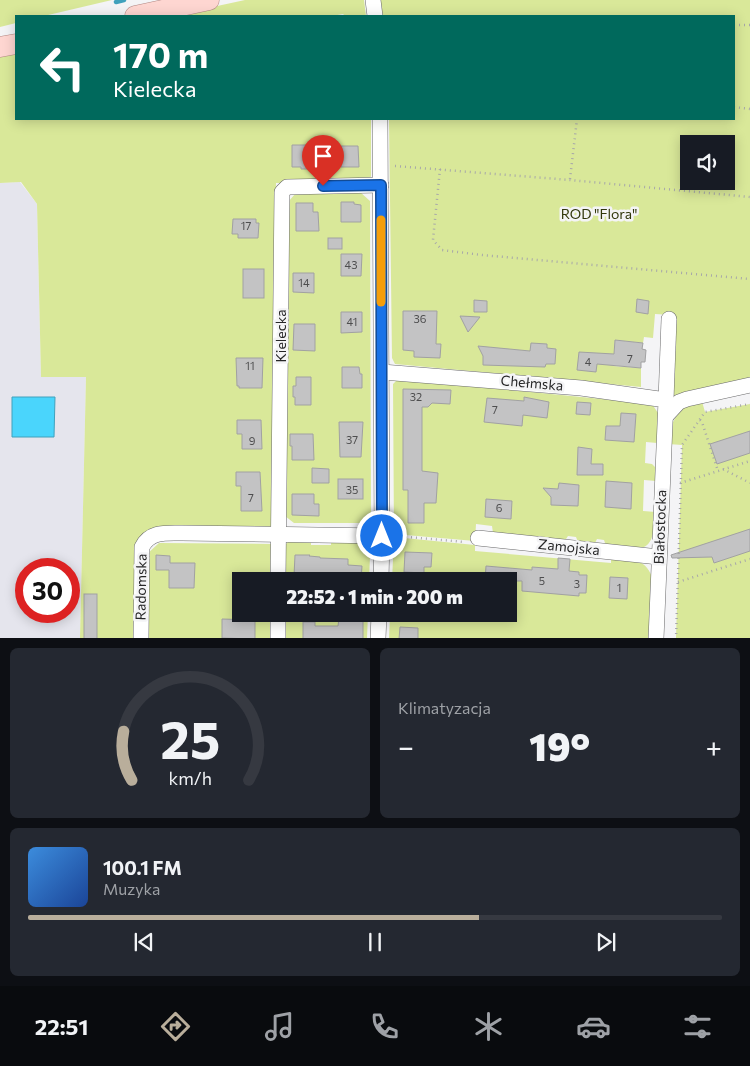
<!DOCTYPE html>
<html lang="pl">
<meta charset="utf-8">
<style>
body{margin:0;font-family:Commissioner,sans-serif;background:#242831;color:#f1f3f6;height:100vh;display:flex;flex-direction:column;font-size:19px;white-space:nowrap}
*{box-sizing:border-box;margin:0}
p{font-size:16px;color:#9ea1a6}
.icon{flex:none;width:28px;height:28px;fill:none;stroke:currentColor;stroke-width:2;stroke-linecap:round;stroke-linejoin:round}
.map{position:relative;height:638px;overflow:hidden}
.sheet{display:flex;flex-direction:column;gap:10px;padding:10px;background:#0d0f14;flex:1}
.sheet>*{flex:none}
.hud{position:absolute;left:15px;top:15px;width:720px;height:105px;border-radius:0px;box-shadow:0 2px 12px #0003;background:#00695c;color:#fff;overflow:hidden}
.fabs{position:absolute;left:680px;top:135px;display:grid;gap:10px}
.fabs a{display:grid;place-items:center;width:55px;height:55px;border-radius:0px;background:#171b24;box-shadow:0 2px 12px #0003;font-size:25px}
.speed{position:absolute;left:15px;top:558px;display:flex;gap:10px;font-size:25px;font-weight:700;text-align:center}
.speed>*{display:grid;place-content:center;width:65px;height:65px;border-radius:50%;background:#171b24;box-shadow:0 2px 12px #0003;line-height:1}
.speed .limit{border:8px solid #d22;background:#fff;color:#111}
.pin{position:absolute;display:grid;place-items:center;width:42px;height:42px;color:#fff;margin:-51px -21px;border-radius:50% 50% 50% 0;rotate:-45deg;box-shadow:0 0 5px #0007}
.pin .icon{rotate:45deg}
.me{position:absolute;width:55px;margin:-28px;rotate:0deg;stroke-linejoin:round;filter:drop-shadow(0 0 4px #0008)}
.turn{display:flex;align-items:center;gap:18px;height:105px;padding:0 15px;font-size:22px}
.turn .icon{width:65px;height:65px;stroke-width:2.5}
.turn b{display:block;font-size:35px;line-height:42px}
.big{font-size:38px;font-weight:800;line-height:1.1}
.sheet .widget{flex:1;display:flex;flex-direction:column;justify-content:center;gap:8px;min-width:0;padding:0 18px;border-radius:8px;background:#242831}
.sheet .dial{align-items:center;gap:0}
.dial svg{height:130px;overflow:visible;fill:none;stroke:#363941;stroke-width:7;stroke-linecap:round;text-anchor:middle}
.dial text{fill:#f1f3f6;stroke:none}
.song{display:flex;align-items:center;gap:15px}
.cover{width:60px;height:60px;border-radius:8px;background:linear-gradient(135deg,hsl(210 70% 55%),hsl(220 70% 35%))}
.played{height:5px;border-radius:2px;background:linear-gradient(90deg,#b9ae9b 65%,#363941 65%)}
.keys{display:flex;justify-content:space-around;direction:ltr}
.heat{display:flex;justify-content:space-between;align-items:center;font-size:28px;direction:ltr}
.sheet .tiles{flex:1;display:grid;gap:10px;grid-template-columns:1fr 1fr}
.widget:last-child{grid-column:span 2}
.trip{position:absolute;left:232px;top:572px;width:285px;height:50px;border-radius:0px;background:#171b24;box-shadow:0 2px 12px #0003;font-weight:800;line-height:50px;text-align:center}
.tab-bar{display:flex;height:80px;justify-content:space-around;align-items:center;background:#090b0e;color:#9ea1a6}
.tab-bar .icon{width:35px;height:35px}
.tab-bar .on{color:#b9ae9b}
.tab-bar b{font-size:22px;color:#f1f3f6}
.map>svg:first-child{display:block}
.built{fill:#e5e5ed;fill-rule:evenodd}
.green{fill:#d9e899;fill-rule:evenodd}
.water{fill:#4ad5fc;stroke:#40a1bc}
.lines{fill:none;stroke-linecap:round;stroke-linejoin:round}
.stream{stroke:#40a1bc;stroke-width:4.5}
.building{fill:#c3c3c4;stroke:#a1a1a2}
.minor-casing{stroke:#69696a;stroke-width:16}
.major-casing{stroke:#b28782;stroke-width:21}
.path{stroke:#a7a7a9;stroke-width:2.5;stroke-dasharray:1 4;stroke-linecap:butt}
.minor{stroke:#fff;stroke-width:15}
.major{stroke:#fed6d1;stroke-width:20}
.route-casing{stroke:#114b97;stroke-width:12}
.route{stroke:#1a73e8;stroke-width:9}
.slow{stroke:#f59e0b;stroke-width:9}
.labels{text-anchor:middle;stroke-width:5;stroke-linejoin:round;paint-order:stroke}
.number-label{font-size:11px;fill:#4e4e4f}
.park-label{font-size:14px;fill:#31370b;stroke:#f4f4f6}
.street-label{font-size:14px;fill:#272728;stroke:#f4f4f6}
</style>
<div class="map">
<svg width="750" height="639" viewBox="0 0 750 639">
<rect width="100%" height="100%" fill="#f4f4f6"/>
<path class="built" d="M20,182l17,22 4,173h45l-6,261h-80v-455zM26,569h43v42h-43z"/>
<g class="green">
<path d="M0,0h112l-68,16h-28v7l-16,4z"/>
<path d="M245,0h119l2,16h-21l-2,-2 -11,2h-161z"/>
<path d="M380,0h370v379l-82,20 3,-84 -16,-1 -2,24 -9,-1 -1,6 -28,-3 -2,26 28,2v19l-246,-23 -3,-6 -3,-239h345v-103h-353zM689,144h37v37h-37z"/>
<path d="M16,52v67h355v57l-2,6 -93,1 -3,348 -126,5 -11,102h-56l6,-261h-45l-4,-173 -16,-22 -21,1v-127z"/>
<path d="M360,192l10,9 1,316 -6,6h-71l-9,-7 3,-314 8,-9z"/>
<path d="M398,379l254,25 6,9 -1,30 -11,-1 -1,21 7,1 4,4v13l-12,-1 -1,31 13,1c-3,44 -12,38 -50,34l-2,-6 -7,-1 -3,6 -16,-3 -2,-5 -8,-1 -4,6 -71,-9 -1,-7 -16,-2 -1,17 -81,-7 -1,-150z"/>
<path d="M701,398l4,14 45,-8v234h-74l6,-193 -14,-1c3,-26 10,-35 33,-46z"/>
<path d="M394,537l81,8v6l136,12v-6c18,3 34,0 41,20v61l-263,1 1,-25h119v-33h-117z"/>
<path d="M290,540h21v5h20v-5l29,1 1,4 9,11 -1,25h-86l1,-35z"/>
<path d="M159,543l114,1v37h-32v33h32v24h-127v-83z"/>
<path d="M282,614h86l-1,24 -85,1z"/>
</g>
<path class="water" d="M12,397h43l-1,40h-42z"/>
<g class="lines">
<path class="stream" d="M116,2l8,-2"/>
</g>
<g class="building">
<path d="M292,145h23v24h-14v-2h-9z"/>
<path d="M341,146h17l1,21h-18z"/>
<path d="M341,202h13v2l7,1v17h-20z"/>
<path d="M296,203h17v9h5l1,19h-23z"/>
<path d="M233,219h23v4h3l-1,15h-20v-4h-6z"/>
<rect x="328" y="238" width="14" height="11"/>
<path d="M341,254h21l-1,22h-20z"/>
<rect x="243" y="269" width="21" height="29"/>
<path d="M293,273h21v20l-21,-1z"/>
<path d="M637,299l12,2 -1,13 -12,-2z"/>
<path d="M474,300l13,1v11h-13z"/>
<path d="M403,311h34l-1,33h5l-1,14 -26,-1v-6l-11,-1z"/>
<path d="M341,312h21v20l-21,1z"/>
<path d="M460,316l20,1 -12,15z"/>
<path d="M294,324h21v27l-22,-1z"/>
<path d="M615,340l28,3 -1,6 4,1 -1,12h-4v6l-44,-4 -1,8 -19,-2 2,-18 35,2z"/>
<path d="M531,343l16,1v4l9,1 -1,15h-9l-1,3 -62,-2v-9l-5,-10 52,5z"/>
<path d="M236,358h27l-1,30h-23v-2h-2z"/>
<path d="M342,367h17l1,7h2v14h-20z"/>
<path d="M296,377h15v28h-16v-8h-2v-11h3z"/>
<path d="M403,389l48,1 -1,14 -18,-1 -4,4h-6v64l16,2 -2,30h-12v20h-16v-33h-5z"/>
<path d="M524,397l25,5 -2,16 -24,-3 -1,11 -38,-4 3,-24 37,3z"/>
<path d="M577,402l14,1 -1,12 -14,-1z"/>
<path d="M621,413l15,1 -2,28 -29,-2 1,-14h14z"/>
<path d="M237,420h24l1,29h-20v-15h-5z"/>
<path d="M339,422h24l-2,35h-21z"/>
<path d="M750,431v22l-33,11 -7,-20z"/>
<path d="M290,434h23l1,26h-22v-14h-2z"/>
<path d="M578,447l14,2 -1,15h12v11h-26z"/>
<path d="M312,468l17,1v14h-17z"/>
<path d="M236,472h24l2,39h-21v-25h-5z"/>
<rect x="338" y="479" width="25" height="20"/>
<path d="M606,481l26,2 -1,26 -26,-2z"/>
<path d="M559,483l20,2 -1,21 -27,-1v-8l-8,-9 15,1z"/>
<path d="M292,494h22v10h5v12l-27,-1z"/>
<path d="M486,499l26,2 -1,18 -26,-2z"/>
<path d="M750,529v22l-36,12 -2,-6 -40,1 -1,-3z"/>
<path d="M405,552l27,1 -1,14h-7v6l-20,-1z"/>
<path d="M156,555l14,1v7h25l-1,25h-25v-18h-13z"/>
<path d="M295,555h15l-1,1 11,1v1l28,1v6l14,1 -1,15h-26v-3l-41,-2z"/>
<path d="M558,558l12,1 -1,12 10,1v3h8l-1,18h-7v3l-57,-5v-10h-37l1,-15 46,4v-3l26,2z"/>
<path d="M610,577l18,1 -1,21 -18,-1z"/>
<rect x="84" y="594" width="13" height="45"/>
<path d="M339,618h24v21h-60v-17h12v4h23z"/>
<path d="M222,619l33,1v19l-33,-1z"/>
<path d="M400,627l18,1v11h-19z"/>
</g>
<g class="lines">
<g class="minor-casing">
<g id="minor">
<path d="M373,0l2,16"/>
<path d="M380,119l2,417 -1,45"/>
<path d="M382,372l199,16 85,12 -10,239"/>
<path d="M666,400l3,-81"/>
<path d="M666,416l13,-14 8,-3 63,-14"/>
<path d="M478,538l181,19"/>
<path d="M278,581l4,-389 5,-5 94,-2"/>
<path d="M141,639l1,-92c8,-16 24,-14 40,-14l200,3"/>
<path d="M278,639v-25"/>
<path d="M378,639l1,-25"/>
</g>
</g>
<g class="major-casing">
<g id="major">
<path d="M135,16l74,-16"/>
<path d="M0,47l16,-3"/>
</g>
</g>
<g class="path">
<path d="M734,25h16"/>
<path d="M734,107l16,2"/>
<path d="M395,166l175,14 180,17"/>
<path d="M440,169l-7,71 9,10 40,5 268,24"/>
<path d="M570,179l7,-60"/>
<path d="M700,420l2,2 16,49"/>
<path d="M723,469l27,14"/>
<path d="M680,483l70,-22"/>
<path d="M396,536l69,6"/>
<path d="M678,582l72,-23"/>
<path d="M676,639l6,-194 23,-33 45,-8"/>
</g>
<use href="#minor" class="minor"/>
<use href="#major" class="major"/>
</g>
<g class="lines">
<g class="route-casing">
<path id="route" d="M323,186l58,-1 1,351"/>
</g>
<use href="#route" class="route"/>
<path class="slow" d="M381,220v82"/>
</g>
<g class="labels">
<g class="number-label">
<text x="246" y="230">17</text>
<text x="351" y="269">43</text>
<text x="304" y="287">14</text>
<text x="420" y="323">36</text>
<text x="352" y="326">41</text>
<text x="630" y="363">7</text>
<text x="588" y="366">4</text>
<text x="250" y="370">11</text>
<text x="416" y="401">32</text>
<text x="495" y="414">7</text>
<text x="352" y="444">37</text>
<text x="252" y="445">9</text>
<text x="352" y="494">35</text>
<text x="251" y="502">7</text>
<text x="499" y="512">6</text>
<text x="542" y="585">5</text>
<text x="577" y="588">3</text>
<text x="619" y="592">1</text>
</g>
<g class="park-label">
<text x="599" y="219">ROD "Flora"</text>
</g>
<g class="street-label">
<text transform="translate(281 336) rotate(-90)" y="5">Kielecka</text>
<text transform="translate(532 383) rotate(5)" y="5">Chełmska</text>
<text transform="translate(660 527) rotate(-88)" y="5">Białostocka</text>
<text transform="translate(569 547) rotate(6)" y="5">Zamojska</text>
<text transform="translate(141 587) rotate(-89)" y="5">Radomska</text>
</g>
</g>
</svg>
<div class="fabs">
<a><svg class="icon" aria-label="sound" viewBox="0 0 24 24"><path d="M4 9h4l5-4v14l-5-4H4zM17 9q2 3 0 6"/></svg></a>
</div>
<div class="speed"><div class="limit">30</div></div>
<div class="pin" style="left:323px;top:186px;background:#d93025"><svg class="icon" aria-label="arrive" viewBox="0 0 24 24"><path d="M6 21V4h12l-3 4 3 4H6"/></svg></div>
<svg class="me" style="left:382px;top:536px" viewBox="-20 -20 40 40"><circle r="17" fill="#1a73e8" stroke="#fff" stroke-width="3"/><path d="M0-11L8 9 0 5-8 9z" fill="#fff"/></svg>
<div class="trip">22:52 · 1 min · 200 m</div>
<div class="hud">
<div class="turn"><svg class="icon" aria-label="left" viewBox="0 0 24 24"><path d="M17 20v-9H6M10 6l-5 5 5 5"/></svg><div><b>170 m</b>Kielecka</div></div>
</div>
</div>
<section class="sheet">
<div class="tiles">
<div class="widget dial"><svg viewBox="0 0 100 80">
<path d="M14 69A42 42 0 1 1 86 69"/>
<path d="M14 69A42 42 0 0 1 9 39" stroke="#b9ae9b"/>
<text x="50" y="56" font-size="32" font-weight="700">25</text>
<text x="50" y="72" font-size="11">km/h</text>
</svg></div>
<div class="widget"><p>Klimatyzacja</p>
<div class="heat"><a>−</a><b class="big">19°</b><a>+</a></div>
</div>
<div class="widget">
<div class="song"><i class="cover"></i><div><b>100.1 FM</b><p>Muzyka</p></div></div>
<div class="played"></div>
<div class="keys"><svg class="icon" aria-label="previous" viewBox="0 0 24 24"><path d="M18 5L8 12l10 7zM5 5v14"/></svg><svg class="icon" aria-label="pause" viewBox="0 0 24 24"><path d="M8 5v14M16 5v14"/></svg><svg class="icon" aria-label="next" viewBox="0 0 24 24"><path d="M6 5l10 7-10 7zM19 5v14"/></svg></div>
</div>
</div>
</section>
<nav class="tab-bar">
<b>22:51</b>
<svg class="icon on" aria-label="directions" viewBox="0 0 24 24"><path d="M12 3l9 9-9 9-9-9zM9 14v-3h6M13 9l2 2-2 2"/></svg>
<svg class="icon" aria-label="music" viewBox="0 0 24 24"><path d="M9 18V5l10-2v13"/><circle cx="6" cy="18" r="3"/><circle cx="16" cy="16" r="3"/></svg>
<svg class="icon" aria-label="phone" viewBox="0 0 24 24"><path d="M5 4h4l2 5-3 2q2 4 5 5l2-3 5 2v4C11 20 4 13 5 4z"/></svg>
<svg class="icon" aria-label="climate" viewBox="0 0 24 24"><path d="M12 3v18M4 7l16 10M4 17L20 7"/></svg>
<svg class="icon" aria-label="car" viewBox="0 0 24 24"><path d="M5 17H2v-5l4-1 3-4h7l3 4 3 1v5h-3M9 17h6M6 11h13"/><circle cx="7" cy="17" r="2"/><circle cx="17" cy="17" r="2"/></svg>
<svg class="icon" aria-label="filters" viewBox="0 0 24 24"><path d="M4 7h16M4 17h16"/><circle cx="9" cy="7" r="2"/><circle cx="15" cy="17" r="2"/></svg>
</nav>
